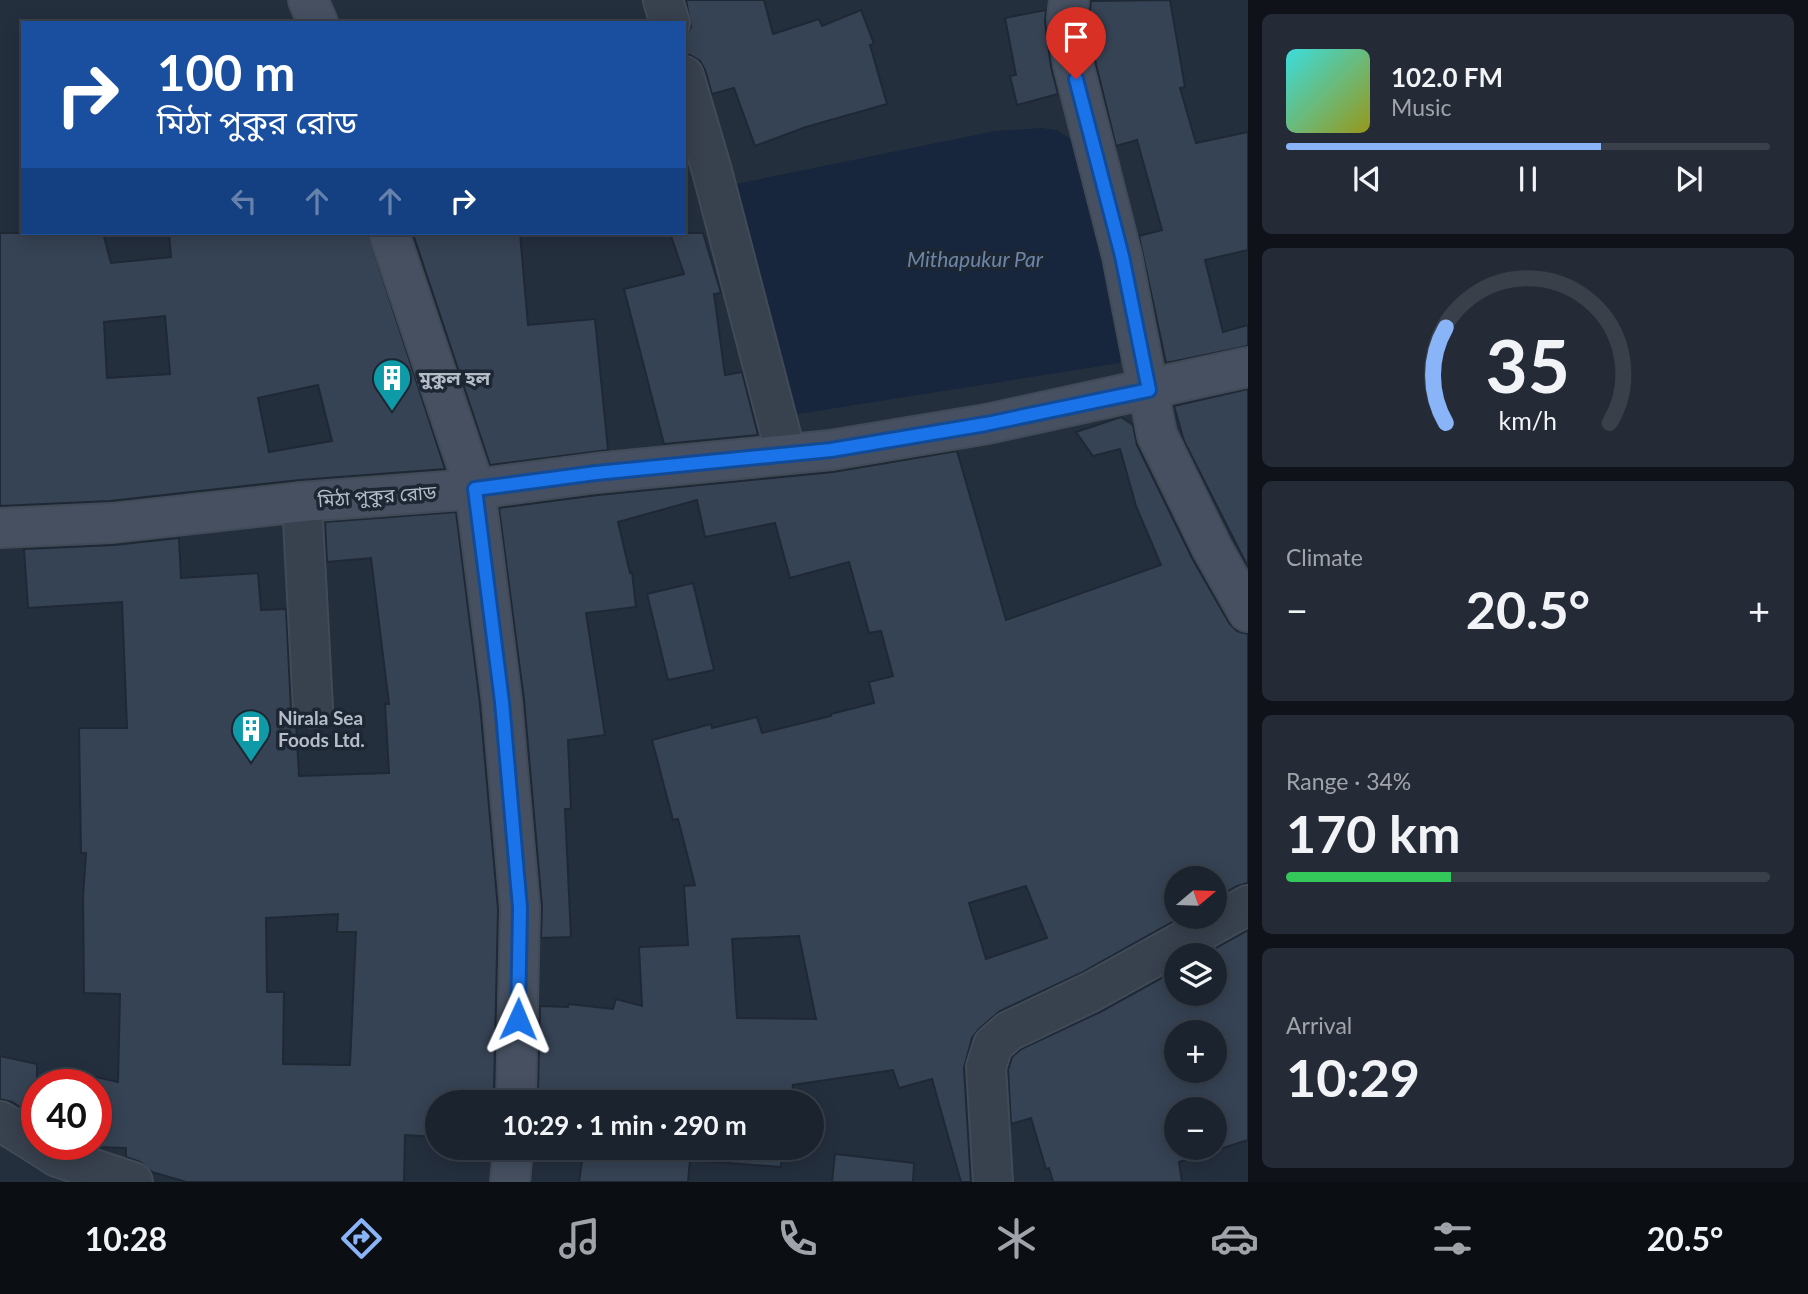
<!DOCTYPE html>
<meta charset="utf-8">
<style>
body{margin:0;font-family:Lato,"Noto Sans Bengali",sans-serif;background:#242b36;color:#f1f3f6;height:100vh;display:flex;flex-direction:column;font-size:26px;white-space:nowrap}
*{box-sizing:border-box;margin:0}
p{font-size:23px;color:#a0a4aa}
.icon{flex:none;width:38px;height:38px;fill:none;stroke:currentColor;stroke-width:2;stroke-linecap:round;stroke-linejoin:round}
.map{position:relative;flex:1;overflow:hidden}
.sheet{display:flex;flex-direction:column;gap:14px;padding:14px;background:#0f1319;width:560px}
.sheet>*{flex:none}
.guide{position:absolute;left:21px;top:21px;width:665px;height:214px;border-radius:0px;box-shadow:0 4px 18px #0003,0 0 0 2px #39404a;background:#1a4fa0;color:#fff;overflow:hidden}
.needle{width:46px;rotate:71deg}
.buttons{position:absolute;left:1164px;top:866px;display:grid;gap:14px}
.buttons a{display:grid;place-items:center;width:63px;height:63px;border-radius:50%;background:#1b232e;box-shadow:0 4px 18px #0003,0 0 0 2px #39404a;font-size:35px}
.speed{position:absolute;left:21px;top:1069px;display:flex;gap:14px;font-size:35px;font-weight:700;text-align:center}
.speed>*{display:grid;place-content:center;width:91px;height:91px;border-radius:50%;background:#1b232e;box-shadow:0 4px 18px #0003,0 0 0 2px #39404a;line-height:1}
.speed .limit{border:10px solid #d22;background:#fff;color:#111}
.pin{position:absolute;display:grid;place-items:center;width:60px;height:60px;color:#fff;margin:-72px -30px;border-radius:50% 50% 50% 0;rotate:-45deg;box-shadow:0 0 7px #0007}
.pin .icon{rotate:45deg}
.me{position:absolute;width:77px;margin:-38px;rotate:1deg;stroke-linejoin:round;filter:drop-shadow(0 0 5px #0008)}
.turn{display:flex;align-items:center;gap:24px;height:147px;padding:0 21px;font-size:32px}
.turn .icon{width:91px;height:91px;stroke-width:2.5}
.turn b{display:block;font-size:49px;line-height:60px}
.lanes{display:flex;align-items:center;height:66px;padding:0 21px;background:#0003;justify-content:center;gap:35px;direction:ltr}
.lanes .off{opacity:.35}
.big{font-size:52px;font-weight:700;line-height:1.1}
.sheet .tile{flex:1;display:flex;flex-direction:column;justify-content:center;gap:10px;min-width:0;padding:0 24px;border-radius:10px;background:#242b36}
.sheet .dial{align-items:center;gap:0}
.dial svg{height:182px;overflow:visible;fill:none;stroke:#39404a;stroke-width:7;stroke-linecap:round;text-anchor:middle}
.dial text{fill:#f1f3f6;stroke:none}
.song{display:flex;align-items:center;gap:21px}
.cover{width:84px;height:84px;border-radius:10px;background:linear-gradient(135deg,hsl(180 70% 55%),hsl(60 70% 35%))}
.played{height:7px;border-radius:4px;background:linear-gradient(90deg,#8ab4f8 65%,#39404a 65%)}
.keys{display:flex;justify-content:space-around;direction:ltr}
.heat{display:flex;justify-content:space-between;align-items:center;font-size:38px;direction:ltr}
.charge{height:10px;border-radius:5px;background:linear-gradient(90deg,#34c759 34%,#39404a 0)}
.trip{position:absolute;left:425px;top:1090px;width:399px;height:70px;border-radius:35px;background:#1b232e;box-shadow:0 4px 18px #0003,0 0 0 2px #39404a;font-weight:700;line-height:70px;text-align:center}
.tabs{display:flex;height:112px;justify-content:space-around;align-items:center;background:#0b0e12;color:#a0a4aa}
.tabs .icon{width:49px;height:49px}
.tabs .selected{color:#8ab4f8}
.tabs b{font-size:32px;color:#f1f3f6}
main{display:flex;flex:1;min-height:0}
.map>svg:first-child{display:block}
.water{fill:#17263c}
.building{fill:#364354;stroke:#1f2835;stroke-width:2;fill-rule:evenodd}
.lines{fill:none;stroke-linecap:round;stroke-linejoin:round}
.street-casing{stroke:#414a57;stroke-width:42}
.secondary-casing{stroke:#414a57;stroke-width:42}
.street{stroke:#38414e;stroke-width:38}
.secondary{stroke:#465061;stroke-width:38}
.route-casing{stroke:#114b97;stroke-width:18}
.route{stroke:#1a73e8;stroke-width:12}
.labels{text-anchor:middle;stroke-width:7;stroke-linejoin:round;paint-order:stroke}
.poi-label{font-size:19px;font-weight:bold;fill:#b4bcc9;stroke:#1d2633;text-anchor:start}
.street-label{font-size:19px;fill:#b4bcc9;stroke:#1d2633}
.water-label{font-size:21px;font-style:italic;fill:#6d86a8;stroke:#1d2633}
</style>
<main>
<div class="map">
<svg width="1248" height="1182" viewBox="0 0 1248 1182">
<rect width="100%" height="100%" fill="#242f3e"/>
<path class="water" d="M1041,128l16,2 17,11 50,195 -4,27 -341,54 -58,-230 274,-56z"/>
<g class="building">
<path d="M686,0h78l9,34 46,-15 3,7 39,-16 13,34 -4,1 17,59 -81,23 -51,19 -21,-58 -22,6 -7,-24 -5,-9 -10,-6h-6v-16l7,-12z"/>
<path d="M1170,0l15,87 -5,1 16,55 52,-11v118l-43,10 18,72 25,-7v21l-82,17 -27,-127 23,-6 -25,-90 -21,6 -21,-86 -6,-41 2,-18z"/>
<path d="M1046,10l-1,12 6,45 7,27 -41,11 -7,-29 6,-1 -11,-57z"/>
<path d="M0,233h103l8,30 60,-6 -2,-24h199l77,236 -145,11 -190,21 -110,5zM165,316l5,58 -63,4 -3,-56zM318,385l14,56 -63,11 -11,-54z"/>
<path d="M419,233h101l8,92 67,-6 13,131 -118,15 -77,-231z"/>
<path d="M670,233h33l18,60 -7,1 11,81 17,-3 16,63 -94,9 -40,-155 60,-15z"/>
<path d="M1248,389v178l-64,-126 -10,-35z"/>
<path d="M1121,417l12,8 4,20 55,113 37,65 8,8 11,3v249l-11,3 -23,13v-21h-38v39h5l-100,56 -81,38 -21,18 -7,9 -8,30 7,114h-10l-29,-103 -33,9 -6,-18 -100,15 -2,17h-232l1,-11 -22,-1 2,-84 28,1 1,-3 44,5 3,-10 26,7 -3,-59 49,-2 -4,-59 11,-1 -17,-66 -5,1 -21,-80 59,-16 1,4 45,-11 5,16 69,-17v-2l43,-11 -5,-21 24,-6 -12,-45 -12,2 -20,-71 -59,16 -15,-55 -70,14 -8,-37 -79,22 12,51 2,-1 4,35 -50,6 19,122 -37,5 3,69h-6l6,128 -30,1 1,-32 -18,-206 -25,-192 99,-13 235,-23 124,-21 49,169 155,-55 -25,-59 -16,-57 -27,7 -17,-24zM1026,886l21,52 -61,21 -17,-56zM799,936l17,83 -79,-1 -5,-79z"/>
<path d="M456,512l24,192 18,205 -4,182h-30v11h-26v35l-33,-2 -1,47h-218l-34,-10 -12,-10 -14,-5v-9l-30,-1v-70l22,5 2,-88 -36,-1 -1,-95 3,-45h-5l-2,-125h48l-5,-126 -94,6 -4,-59 90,-4 65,-7 2,40 77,-5 3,37 25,-1 5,100 5,12 3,55 90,-3 -4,-69h4l-18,-146 -44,4 -2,-40zM338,914l-1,18h19l-6,133 -67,-1 1,-72h-17l-1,-74z"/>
<path d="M693,583l21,87 -46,10 -21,-86z"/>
<path d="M1248,930v210l-69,22 3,20h-129l-4,-14 -3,1 -15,-51 -20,6 -3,-54 4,-13 9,-8 79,-37 76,-42v24h38v-38h-12zM1176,1032h38v39h-38zM1176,1110h38v38h-38z"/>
<path d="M0,1056l37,8v54l-25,-16 -12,-3z"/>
<path d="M584,1148h198l-1,19 -91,-7 -2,22h-109z"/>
<path d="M835,1154l79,9 -1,19h-81z"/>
</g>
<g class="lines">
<g class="street-casing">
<g id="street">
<path d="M663,0l7,23"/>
<path d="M684,76l28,95 74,283"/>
<path d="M302,502l11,206"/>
<path d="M0,1121l37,23"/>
<path d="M37,1144l20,13 76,25"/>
<path d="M993,1182l-7,-115 7,-22 16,-14 82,-39 157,-87"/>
</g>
</g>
<g class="secondary-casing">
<g id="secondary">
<path d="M308,0l10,23"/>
<path d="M1069,0l-2,19 6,45 49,192 35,179 55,113 36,64"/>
<path d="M389,233l86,256 27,213 18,206 -4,194"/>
<path d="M0,528l112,-5 190,-21 173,-13 121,-16 235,-23 156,-26 261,-57"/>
<path d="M510,1182l3,-34"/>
</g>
</g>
<use href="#street" class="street"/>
<use href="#secondary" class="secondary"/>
</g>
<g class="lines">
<g class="route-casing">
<path id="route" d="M518,1019l2,-111 -18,-206 -27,-213 121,-16 235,-23 155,-26 163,-34 -27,-134 -46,-177"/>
</g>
<use href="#route" class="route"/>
</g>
<defs>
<g id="building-pin" transform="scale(2.0125)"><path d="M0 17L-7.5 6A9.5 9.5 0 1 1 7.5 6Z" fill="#0f9aa8" stroke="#1d2633"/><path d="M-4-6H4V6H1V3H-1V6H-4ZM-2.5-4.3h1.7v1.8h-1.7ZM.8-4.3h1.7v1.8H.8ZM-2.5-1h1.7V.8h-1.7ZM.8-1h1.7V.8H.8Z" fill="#fff"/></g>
</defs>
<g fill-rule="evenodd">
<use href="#building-pin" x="392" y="378"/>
<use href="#building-pin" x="251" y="729"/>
</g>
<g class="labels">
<g class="poi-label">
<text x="419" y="385">মুকুল হল</text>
<text x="278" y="725">Nirala Sea<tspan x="278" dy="22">Foods Ltd.</tspan></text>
</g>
<g class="street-label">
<text transform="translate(377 496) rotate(-4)" y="7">মিঠা পুকুর রোড</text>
</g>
<g class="water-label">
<text x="975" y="267">Mithapukur Par</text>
</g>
</g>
</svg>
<div class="buttons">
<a><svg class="needle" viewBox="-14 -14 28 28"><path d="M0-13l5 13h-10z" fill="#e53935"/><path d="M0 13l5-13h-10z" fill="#a0a4aa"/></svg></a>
<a><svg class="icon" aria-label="layers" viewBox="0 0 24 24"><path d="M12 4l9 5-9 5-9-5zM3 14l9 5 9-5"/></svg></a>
<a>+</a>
<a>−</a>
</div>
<div class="speed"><div class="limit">40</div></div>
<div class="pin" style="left:1076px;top:79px;background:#d93025"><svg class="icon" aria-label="arrive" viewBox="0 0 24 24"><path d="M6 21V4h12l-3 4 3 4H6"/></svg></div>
<svg class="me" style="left:518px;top:1019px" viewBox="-20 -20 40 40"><path d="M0-17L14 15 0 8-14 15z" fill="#1a73e8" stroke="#fff" stroke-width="4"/></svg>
<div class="trip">10:29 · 1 min · 290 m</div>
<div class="guide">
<div class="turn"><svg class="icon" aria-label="right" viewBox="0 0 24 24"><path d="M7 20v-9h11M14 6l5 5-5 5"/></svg><div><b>100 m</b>মিঠা পুকুর রোড</div></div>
<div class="lanes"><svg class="icon off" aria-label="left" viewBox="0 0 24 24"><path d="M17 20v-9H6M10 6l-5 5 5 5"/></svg><svg class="icon off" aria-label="ahead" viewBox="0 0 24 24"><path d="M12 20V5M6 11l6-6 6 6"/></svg><svg class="icon off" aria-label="ahead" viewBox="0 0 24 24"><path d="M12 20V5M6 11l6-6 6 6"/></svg><svg class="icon" aria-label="right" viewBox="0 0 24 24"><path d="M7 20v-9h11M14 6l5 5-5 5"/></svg></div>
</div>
</div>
<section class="sheet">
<div class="tile">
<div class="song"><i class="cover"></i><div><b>102.0 FM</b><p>Music</p></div></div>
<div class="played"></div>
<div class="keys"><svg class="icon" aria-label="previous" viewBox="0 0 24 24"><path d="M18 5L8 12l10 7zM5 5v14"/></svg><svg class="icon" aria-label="pause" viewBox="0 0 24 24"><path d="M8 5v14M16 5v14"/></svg><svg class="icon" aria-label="next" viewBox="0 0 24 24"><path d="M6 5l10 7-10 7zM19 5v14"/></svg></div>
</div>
<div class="tile dial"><svg viewBox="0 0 100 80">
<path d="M14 69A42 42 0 1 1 86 69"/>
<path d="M14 69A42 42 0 0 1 14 27" stroke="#8ab4f8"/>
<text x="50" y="56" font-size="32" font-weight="700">35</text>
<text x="50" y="72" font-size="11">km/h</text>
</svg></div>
<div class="tile"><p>Climate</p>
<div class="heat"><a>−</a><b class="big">20.5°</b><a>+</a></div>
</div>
<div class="tile"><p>Range · 34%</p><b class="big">170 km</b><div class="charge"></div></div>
<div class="tile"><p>Arrival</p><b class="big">10:29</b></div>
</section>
</main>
<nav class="tabs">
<b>10:28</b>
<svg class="icon selected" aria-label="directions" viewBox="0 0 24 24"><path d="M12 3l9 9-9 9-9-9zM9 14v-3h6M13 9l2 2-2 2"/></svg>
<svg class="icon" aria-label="music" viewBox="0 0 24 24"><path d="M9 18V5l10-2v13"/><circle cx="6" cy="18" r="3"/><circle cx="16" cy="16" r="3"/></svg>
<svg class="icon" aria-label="phone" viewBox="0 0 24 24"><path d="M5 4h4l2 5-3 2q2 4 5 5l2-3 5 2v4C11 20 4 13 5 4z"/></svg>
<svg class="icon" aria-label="climate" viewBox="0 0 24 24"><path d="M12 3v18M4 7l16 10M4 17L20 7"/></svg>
<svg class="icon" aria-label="car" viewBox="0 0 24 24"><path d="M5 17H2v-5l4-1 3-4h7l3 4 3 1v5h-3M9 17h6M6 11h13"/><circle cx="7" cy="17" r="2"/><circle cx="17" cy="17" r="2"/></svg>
<svg class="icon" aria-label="filters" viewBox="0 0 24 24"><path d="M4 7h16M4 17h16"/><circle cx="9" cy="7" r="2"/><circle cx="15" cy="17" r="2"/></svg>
<b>20.5°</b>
</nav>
